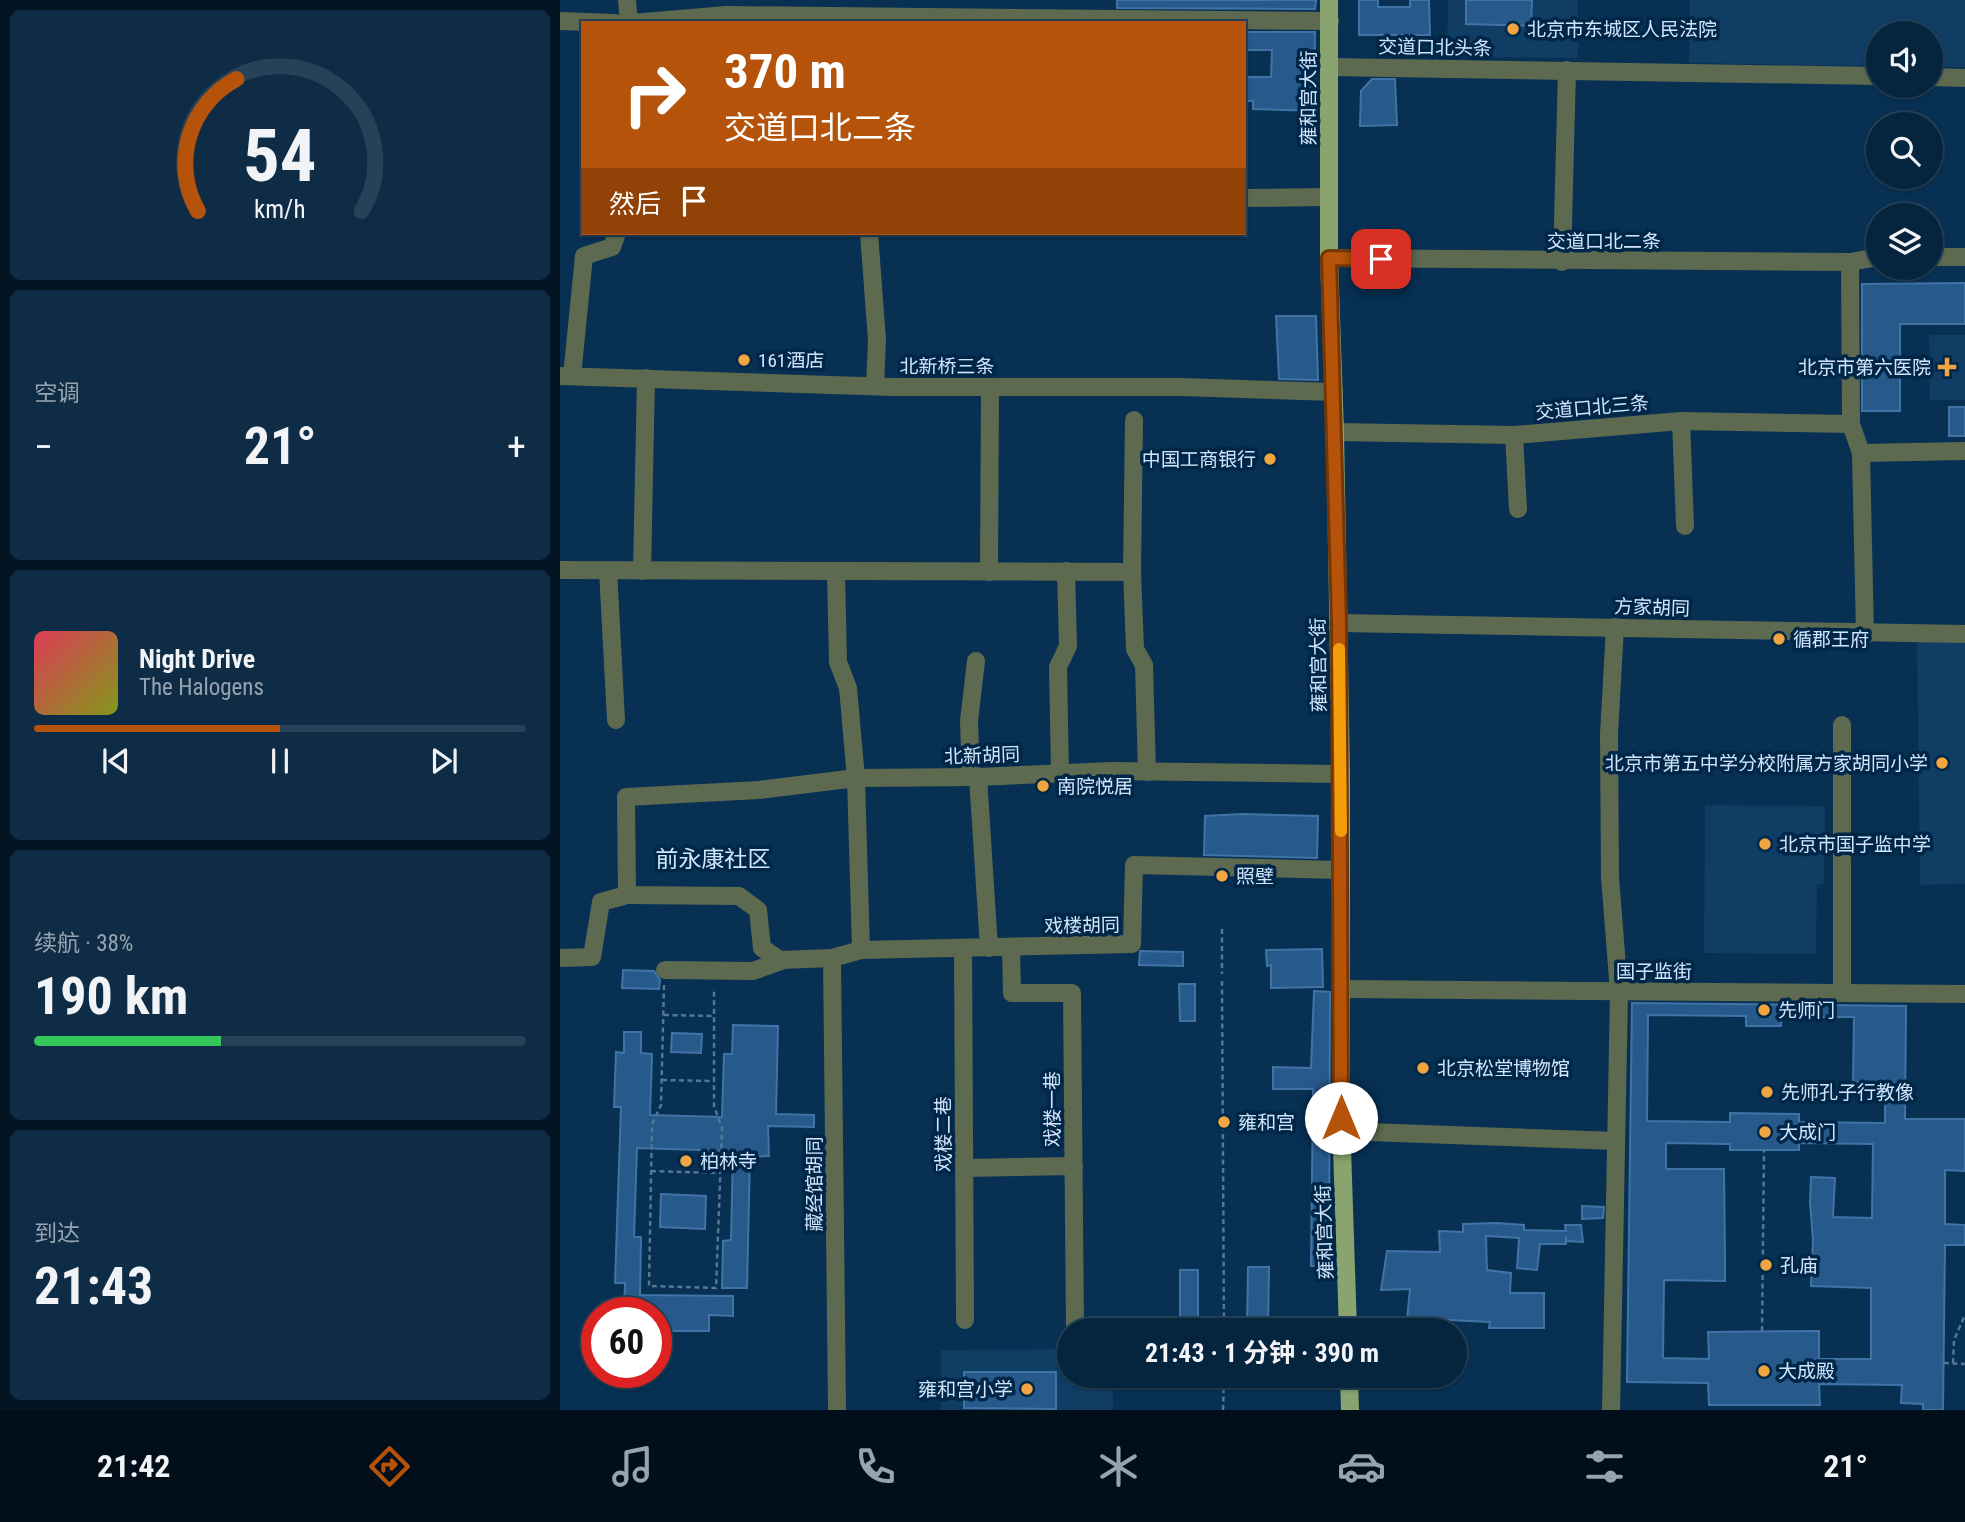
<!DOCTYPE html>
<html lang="zh">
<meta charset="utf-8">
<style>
body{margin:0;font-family:"Roboto Condensed","Noto Sans SC",sans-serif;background:#0e2c45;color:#f1f3f6;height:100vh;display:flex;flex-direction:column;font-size:26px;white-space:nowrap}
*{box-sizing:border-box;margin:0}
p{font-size:23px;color:#97a4b0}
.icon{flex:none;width:38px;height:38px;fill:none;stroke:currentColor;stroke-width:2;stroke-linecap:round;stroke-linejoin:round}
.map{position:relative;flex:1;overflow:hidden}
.details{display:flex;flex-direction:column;gap:10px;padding:10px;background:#031422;width:560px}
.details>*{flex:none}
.hud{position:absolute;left:21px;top:21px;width:665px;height:214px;border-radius:0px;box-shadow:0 2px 5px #0004,0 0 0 2px #264158;background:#b45309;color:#fff;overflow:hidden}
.fabs{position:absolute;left:1306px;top:21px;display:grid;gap:14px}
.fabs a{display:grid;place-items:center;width:77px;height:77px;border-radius:50%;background:#05243e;box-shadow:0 2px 5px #0004,0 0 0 2px #264158;font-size:35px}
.speed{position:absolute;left:21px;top:1297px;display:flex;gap:14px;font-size:35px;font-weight:700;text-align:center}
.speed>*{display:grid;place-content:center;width:91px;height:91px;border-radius:50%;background:#05243e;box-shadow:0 2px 5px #0004,0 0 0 2px #264158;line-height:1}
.speed .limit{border:10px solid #d22;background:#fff;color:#111}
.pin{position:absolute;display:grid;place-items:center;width:60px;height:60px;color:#fff;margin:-30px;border-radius:14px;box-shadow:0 4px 10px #0006}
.me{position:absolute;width:77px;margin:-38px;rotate:0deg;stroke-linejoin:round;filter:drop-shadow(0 0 5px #0008)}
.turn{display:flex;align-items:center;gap:24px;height:147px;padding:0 28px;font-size:32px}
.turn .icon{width:91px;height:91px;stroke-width:2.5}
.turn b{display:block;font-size:49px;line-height:60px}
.then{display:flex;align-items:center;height:66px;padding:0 28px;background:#0003;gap:14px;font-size:26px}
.big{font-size:52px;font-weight:700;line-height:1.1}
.details .widget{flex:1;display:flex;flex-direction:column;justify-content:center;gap:10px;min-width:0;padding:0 24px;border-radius:10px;background:#0e2c45}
.details .dial{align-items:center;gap:0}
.dial svg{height:182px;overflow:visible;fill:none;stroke:#264158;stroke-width:7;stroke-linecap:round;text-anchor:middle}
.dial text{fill:#f1f3f6;stroke:none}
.song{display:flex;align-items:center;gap:21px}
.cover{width:84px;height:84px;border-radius:10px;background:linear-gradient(135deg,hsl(350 70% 55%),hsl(70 70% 35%))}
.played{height:7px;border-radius:4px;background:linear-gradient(90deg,#b45309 50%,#264158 50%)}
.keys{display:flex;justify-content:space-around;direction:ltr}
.heat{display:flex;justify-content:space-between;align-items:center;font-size:38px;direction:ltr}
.charge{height:10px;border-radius:5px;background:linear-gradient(90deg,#34c759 38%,#264158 0)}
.trip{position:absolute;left:497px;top:1318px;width:410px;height:70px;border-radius:35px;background:#05243e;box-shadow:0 2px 5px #0004,0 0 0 2px #264158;font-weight:700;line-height:70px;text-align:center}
.menu{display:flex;height:112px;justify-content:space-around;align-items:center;background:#020e19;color:#97a4b0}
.menu .icon{width:49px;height:49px}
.menu .selected{color:#b45309}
.menu b{font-size:32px;color:#f1f3f6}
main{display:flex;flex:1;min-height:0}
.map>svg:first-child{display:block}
.built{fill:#103d64}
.building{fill:#275a8b;stroke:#4174a6;stroke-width:2;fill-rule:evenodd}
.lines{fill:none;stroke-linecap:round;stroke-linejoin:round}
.path{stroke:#557694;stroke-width:2.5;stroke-dasharray:5 3.5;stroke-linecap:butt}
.minor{stroke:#5d6a50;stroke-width:18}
.major{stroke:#89a46e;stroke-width:18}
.route-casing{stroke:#753606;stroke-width:18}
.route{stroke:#b45309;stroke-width:12}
.slow{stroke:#f59e0b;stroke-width:12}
.poi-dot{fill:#f1a540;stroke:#002648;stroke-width:2.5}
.labels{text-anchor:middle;stroke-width:7;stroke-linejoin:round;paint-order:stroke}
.poi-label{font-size:19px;fill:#d0e5fc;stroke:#002648;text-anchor:start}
.street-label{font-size:19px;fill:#d0e5fc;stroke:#002648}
.quarter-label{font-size:23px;fill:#d0e5fc;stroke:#002648}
</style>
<main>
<section class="details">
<div class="widget dial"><svg viewBox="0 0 100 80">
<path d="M14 69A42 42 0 1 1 86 69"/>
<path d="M14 69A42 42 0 0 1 31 11" stroke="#b45309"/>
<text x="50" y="56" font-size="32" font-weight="700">54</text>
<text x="50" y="72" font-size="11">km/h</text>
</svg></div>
<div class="widget"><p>空调</p>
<div class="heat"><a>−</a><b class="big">21°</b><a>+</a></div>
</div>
<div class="widget">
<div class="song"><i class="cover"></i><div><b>Night Drive</b><p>The Halogens</p></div></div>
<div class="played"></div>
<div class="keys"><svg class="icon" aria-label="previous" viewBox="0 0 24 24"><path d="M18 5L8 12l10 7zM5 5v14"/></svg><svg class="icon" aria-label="pause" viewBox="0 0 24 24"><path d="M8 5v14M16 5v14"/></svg><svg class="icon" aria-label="next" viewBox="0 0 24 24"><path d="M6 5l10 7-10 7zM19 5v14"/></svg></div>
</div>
<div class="widget"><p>续航 · 38%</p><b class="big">190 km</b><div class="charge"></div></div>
<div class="widget"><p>到达</p><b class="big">21:43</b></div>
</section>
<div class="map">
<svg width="1405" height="1410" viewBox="0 0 1405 1410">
<rect width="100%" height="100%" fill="#073053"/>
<g class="built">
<path d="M888,0h130v58l-131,-1z"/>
<path d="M1130,0h275v67h-35v-34h-52v33l-189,-3z"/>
<path d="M1369,335h36v65h-35z"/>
<path d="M1357,641h48v243l-45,1z"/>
<path d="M1145,805l120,1 -1,77 -7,2 -1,69 -112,-1z"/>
<path d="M509,1349v27h44v34h-172v-60z"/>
</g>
<g class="building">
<path d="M557,0h199l-1,9 -198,-1z"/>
<path d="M799,0h19v7h32v-7h19l1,35h-71z"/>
<path d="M906,0h66l-1,26 -65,-2z"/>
<path d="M687,32h68l-1,79 -61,-2v-8h-9v-24h27l1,-27h-25z"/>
<path d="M812,79h23l2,46 -37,1 1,-35z"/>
<path d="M1405,283v41h-65v87h-38v-127z"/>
<path d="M716,316h40l2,64 -39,-1z"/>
<rect x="1389" y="407" width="16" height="29"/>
<path d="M682,814l76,2 -1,42 -113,-3 1,-39z"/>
<path d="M762,949l1,38 -52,1v-23l-4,1 -1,-16z"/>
<path d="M580,951l43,1v14l-44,-1z"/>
<path d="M63,970l31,1 6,9 -1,9 -37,-1z"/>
<path d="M619,984h16v37h-15z"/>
<path d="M754,991l16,1 -1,274h-18l2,-177h-40v-22l38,1z"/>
<path d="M1072,1003l274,3 -1,113h60v52l-20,-1v54l20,1v20h-20l-2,165h-20v-6l-22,-1 1,-18 -83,-1 1,21h-111l-1,-22 -81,-1zM1088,1015l98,1v10h35v-9h73l-1,65h32v41l-86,-1v-8l-69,-1v9l-83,-1zM1106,1143l64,1v6h69v-7l74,1 -1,74 -39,-1 2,-39 -24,-1 -1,25 3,38 -2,46 60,2v71h-52v-28l-111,1 1,27 -46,-1 1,-78 61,1v-21l-1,-91h-58z"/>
<path d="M173,1025l45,1 -2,88 38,1v12l-46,-1 1,30 -19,1 -3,131h-25l1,-47 8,-1 2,-89 -96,-3 -3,89h7l-1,58 93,1v20l-24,-1v16h-53v-19h-32l1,-29h-10l6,-176h-7l2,-55 8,1v-21h17v21l11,1 -2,61 72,2 2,-63h8z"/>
<path d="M112,1033l30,1 -1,19 -30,-1z"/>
<path d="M101,1194l45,2 -1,33 -45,-2z"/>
<path d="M1022,1206l22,1 -1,11 -21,1z"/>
<path d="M937,1223l27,2v5l42,1 -1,-6h16l2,17 -17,-1v-5v8h-26l-3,26 -20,-2 2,-30 -33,-2 1,34 24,3 -1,20h34v35h-55l1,-6 -61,-3 1,11h-24l4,-41 -29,1 6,-39 53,1 -1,-21 24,1v-8z"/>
<path d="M688,1267h21l-1,63h-21z"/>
<rect x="620" y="1270" width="18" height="60"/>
<path d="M404,1372h92v37l-92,-1z"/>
<rect x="711" y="1376" width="48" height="11"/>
</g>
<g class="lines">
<g class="path">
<path d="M662,929v45"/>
<path d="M662,981l2,349"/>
<path d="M104,985l-3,120 -9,19 -3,162 67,2 6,-160 -8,-22v-118"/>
<path d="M104,1015l50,1"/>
<path d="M102,1080l52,1"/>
<path d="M91,1171l69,2"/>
<path d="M1202,1331l2,-181"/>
<path d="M1384,1363l21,1"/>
<path d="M1393,1363l1,-23 11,-25"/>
<path d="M663,1410l1,-34"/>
</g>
<g class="minor">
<path d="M67,0l2,23"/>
<path d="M0,21l55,2"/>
<path d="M73,23l93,-8 604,6"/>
<path d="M768,67l550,9"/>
<path d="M1370,77l35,1"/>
<path d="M684,198l84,-1"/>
<path d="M309,233l8,107 -2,46"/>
<path d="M1370,257h35"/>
<path d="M769,258l521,4 28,-5"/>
<path d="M1002,262l5,-192"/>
<path d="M1290,262l1,162 10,29 4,182"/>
<path d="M0,376l333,11h289l152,5"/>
<path d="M12,376l12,-120 28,-9 5,-14"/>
<path d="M1121,421l4,105"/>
<path d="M775,432l179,3 167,-14 170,3"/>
<path d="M954,435l4,74"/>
<path d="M1301,453l104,-2"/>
<path d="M0,570l572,2 2,-152"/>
<path d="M48,570l8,150"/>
<path d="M82,571l4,-193"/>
<path d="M429,572l1,-185"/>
<path d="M572,572l3,77 9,16 3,107"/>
<path d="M276,573l2,89 10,26 8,90 5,172"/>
<path d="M779,623l626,11"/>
<path d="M500,773l-2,-106 10,-21 -2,-75"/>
<path d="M411,777l-2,-56 7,-60"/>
<path d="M418,777l11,171"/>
<path d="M780,870l-206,-5 -2,79 -271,6 -29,8 -52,2 -18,-12 -4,-38 -19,-14 -112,-1 -1,-98 133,-7 97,-12 122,-1 134,-6 229,3"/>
<path d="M451,947l1,46h60l3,337"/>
<path d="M403,948l2,372"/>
<path d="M0,958l32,-1 9,-55 26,-7"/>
<path d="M272,958l5,452"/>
<path d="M105,970l88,1 31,-11"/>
<path d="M782,989l623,5"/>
<path d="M1282,993v-268"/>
<path d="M782,1131l274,10"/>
<path d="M405,1168l109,-2"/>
<path d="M1051,1410l8,-418 -9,-115 -1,-143 6,-107"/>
</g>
<g class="major">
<path d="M769,0v258l6,174 6,342v344l7,212"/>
<path d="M789,1376l1,34"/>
</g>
</g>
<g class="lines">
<g class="route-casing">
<path id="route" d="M781,1118l-2,-495 -10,-365 52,1"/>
</g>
<use href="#route" class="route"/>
<path class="slow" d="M779,649l2,182"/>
</g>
<g class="poi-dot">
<circle cx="953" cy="29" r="7"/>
<circle cx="184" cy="360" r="7"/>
<path d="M1383.5 356.5h7v7h7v7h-7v7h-7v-7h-7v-7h7z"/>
<circle cx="710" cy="459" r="7"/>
<circle cx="1219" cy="639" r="7"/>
<circle cx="1382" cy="763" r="7"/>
<circle cx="483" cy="786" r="7"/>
<circle cx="1205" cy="844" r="7"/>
<circle cx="662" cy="876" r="7"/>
<circle cx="1204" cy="1010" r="7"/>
<circle cx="863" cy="1068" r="7"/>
<circle cx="1207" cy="1092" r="7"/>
<circle cx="664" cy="1122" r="7"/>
<circle cx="1205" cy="1132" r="7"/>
<circle cx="126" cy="1161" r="7"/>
<circle cx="1206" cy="1265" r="7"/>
<circle cx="1204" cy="1371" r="7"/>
<circle cx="467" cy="1389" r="7"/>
</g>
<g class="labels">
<g class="poi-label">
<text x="967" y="36">北京市东城区人民法院</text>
<text x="198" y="367">161酒店</text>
<text x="1371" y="374" text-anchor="end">北京市第六医院</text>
<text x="696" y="466" text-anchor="end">中国工商银行</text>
<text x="1233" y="646">循郡王府</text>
<text x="1368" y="770" text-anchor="end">北京市第五中学分校附属方家胡同小学</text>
<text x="497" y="793">南院悦居</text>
<text x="1219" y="851">北京市国子监中学</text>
<text x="676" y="883">照壁</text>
<text x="1218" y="1017">先师门</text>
<text x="877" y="1075">北京松堂博物馆</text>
<text x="1221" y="1099">先师孔子行教像</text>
<text x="678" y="1129">雍和宫</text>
<text x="1219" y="1139">大成门</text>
<text x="140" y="1168">柏林寺</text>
<text x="1220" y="1272">孔庙</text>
<text x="1218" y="1378">大成殿</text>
<text x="453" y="1396" text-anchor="end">雍和宫小学</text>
</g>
<g class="street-label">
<text transform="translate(875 47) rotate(1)" y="7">交道口北头条</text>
<text transform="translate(748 98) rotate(-90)" y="7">雍和宫大街</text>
<text x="1044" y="248">交道口北二条</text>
<text x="387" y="373">北新桥三条</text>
<text transform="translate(1032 407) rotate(-5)" y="7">交道口北三条</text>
<text transform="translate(1092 607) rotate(2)" y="7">方家胡同</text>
<text transform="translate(758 665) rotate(-91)" y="7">雍和宫大街</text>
<text transform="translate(422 755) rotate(-2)" y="7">北新胡同</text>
<text transform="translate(522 925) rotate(-1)" y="7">戏楼胡同</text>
<text x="1094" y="978">国子监街</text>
<text transform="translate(492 1109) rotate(-90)" y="7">戏楼一巷</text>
<text transform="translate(383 1134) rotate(-90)" y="7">戏楼二巷</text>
<text transform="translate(254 1184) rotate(-90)" y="7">藏经馆胡同</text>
<text transform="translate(764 1232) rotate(-92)" y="7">雍和宫大街</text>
</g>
<g class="quarter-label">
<text x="153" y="867">前永康社区</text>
</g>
</g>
</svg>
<div class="fabs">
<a><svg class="icon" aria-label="sound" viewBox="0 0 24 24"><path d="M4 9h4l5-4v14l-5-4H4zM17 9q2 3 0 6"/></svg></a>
<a><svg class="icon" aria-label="search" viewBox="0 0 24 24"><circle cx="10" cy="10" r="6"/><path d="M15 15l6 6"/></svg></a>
<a><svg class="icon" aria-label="layers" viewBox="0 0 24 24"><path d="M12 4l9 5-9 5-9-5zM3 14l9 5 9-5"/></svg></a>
</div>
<div class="speed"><div class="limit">60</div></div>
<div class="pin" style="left:821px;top:259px;background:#d93025"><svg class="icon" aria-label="arrive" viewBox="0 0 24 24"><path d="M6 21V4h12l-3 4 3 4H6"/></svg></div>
<svg class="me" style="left:781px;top:1118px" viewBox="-20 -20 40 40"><circle r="19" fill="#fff"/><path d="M0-13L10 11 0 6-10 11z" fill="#b45309"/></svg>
<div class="trip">21:43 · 1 分钟 · 390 m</div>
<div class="hud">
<div class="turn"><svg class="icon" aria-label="right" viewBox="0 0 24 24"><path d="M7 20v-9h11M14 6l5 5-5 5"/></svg><div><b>370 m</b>交道口北二条</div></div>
<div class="then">然后<svg class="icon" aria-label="arrive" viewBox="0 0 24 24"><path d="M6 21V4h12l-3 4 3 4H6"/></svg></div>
</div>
</div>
</main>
<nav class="menu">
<b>21:42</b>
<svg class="icon selected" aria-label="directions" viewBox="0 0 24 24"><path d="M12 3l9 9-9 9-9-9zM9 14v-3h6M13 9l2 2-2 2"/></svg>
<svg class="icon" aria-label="music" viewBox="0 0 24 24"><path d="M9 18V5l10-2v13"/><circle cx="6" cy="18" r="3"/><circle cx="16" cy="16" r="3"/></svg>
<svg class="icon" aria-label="phone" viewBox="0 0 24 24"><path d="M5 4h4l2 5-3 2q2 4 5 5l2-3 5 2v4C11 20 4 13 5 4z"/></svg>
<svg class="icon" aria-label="climate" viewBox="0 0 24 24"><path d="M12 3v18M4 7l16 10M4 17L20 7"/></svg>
<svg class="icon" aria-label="car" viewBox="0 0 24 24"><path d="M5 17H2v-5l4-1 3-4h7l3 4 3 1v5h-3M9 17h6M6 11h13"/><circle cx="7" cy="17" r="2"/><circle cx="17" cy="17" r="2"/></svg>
<svg class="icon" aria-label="filters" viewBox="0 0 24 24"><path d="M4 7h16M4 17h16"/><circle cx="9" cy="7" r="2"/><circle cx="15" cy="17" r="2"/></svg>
<b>21°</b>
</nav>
